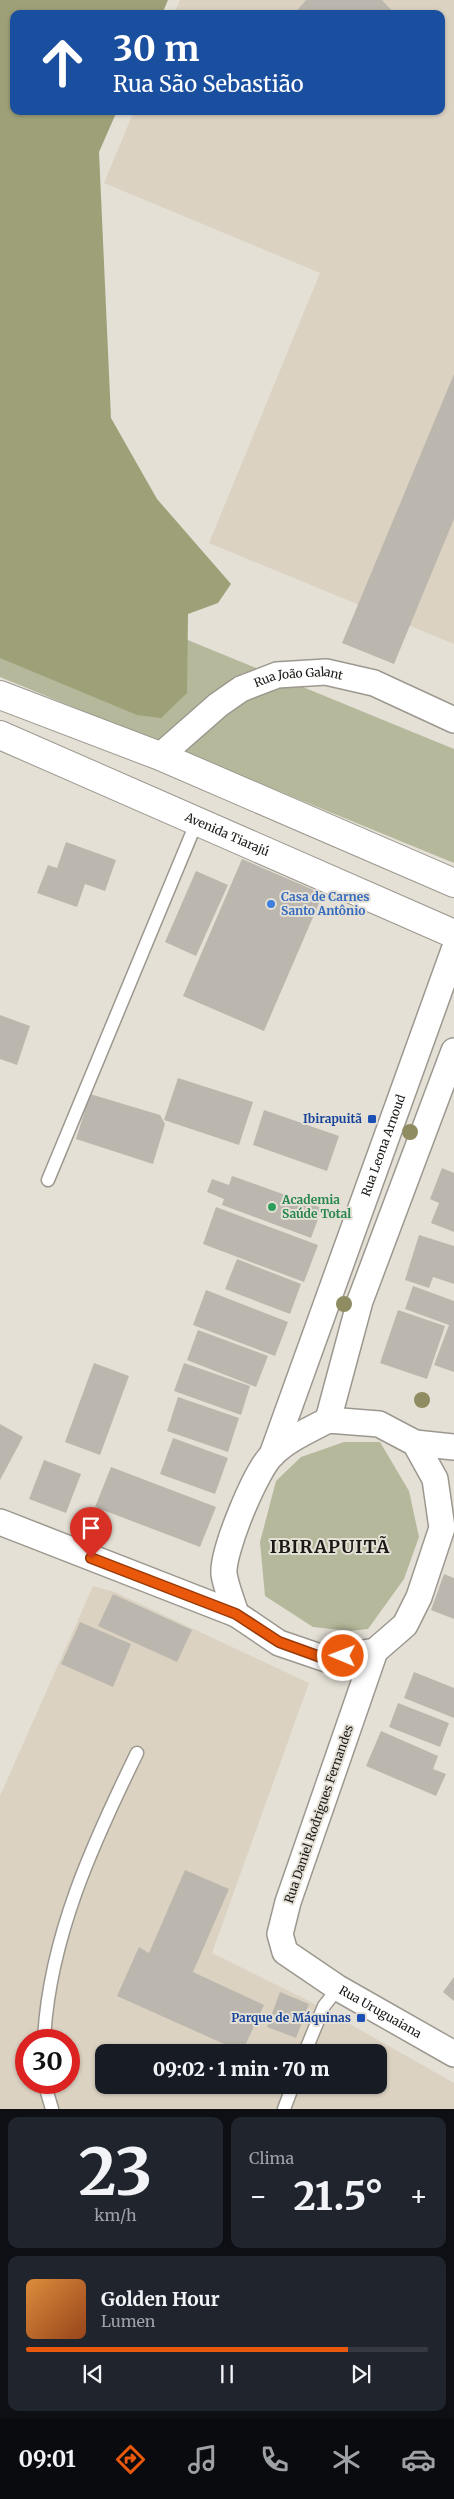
<!DOCTYPE html>
<html lang="pt">
<meta charset="utf-8">
<style>
body{margin:0;font-family:Merriweather,serif;background:#20242c;color:#f1f3f6;height:100vh;display:flex;flex-direction:column;font-size:19px;white-space:nowrap}
*{box-sizing:border-box;margin:0}
p{font-size:16px;color:#9ea1a6}
.icon{flex:none;width:28px;height:28px;fill:none;stroke:currentColor;stroke-width:2;stroke-linecap:round;stroke-linejoin:round}
.map{position:relative;height:2109px;overflow:hidden}
.sheet{display:flex;flex-direction:column;gap:8px;padding:8px;background:#0d0f14;flex:1}
.sheet>*{flex:none}
.hud{position:absolute;left:10px;top:10px;width:435px;height:105px;border-radius:10px;box-shadow:0 1px 4px #0004;background:#1a4fa0;color:#fff;overflow:hidden}
.speed{position:absolute;left:15px;top:2029px;display:flex;gap:10px;font-size:25px;font-weight:700;text-align:center}
.speed>*{display:grid;place-content:center;width:65px;height:65px;border-radius:50%;background:#171b24;box-shadow:0 1px 4px #0004;line-height:1}
.speed .limit{border:8px solid #d22;background:#fff;color:#111}
.pin{position:absolute;display:grid;place-items:center;width:42px;height:42px;color:#fff;margin:-51px -21px;border-radius:50% 50% 50% 0;rotate:-45deg;box-shadow:0 0 5px #0007}
.pin .icon{rotate:45deg}
.me{position:absolute;width:55px;margin:-28px;rotate:271deg;stroke-linejoin:round;filter:drop-shadow(0 0 4px #0008)}
.turn{display:flex;align-items:center;gap:18px;height:105px;padding:0 20px;font-size:22px}
.turn .icon{width:65px;height:65px;stroke-width:2.5}
.turn b{display:block;font-size:35px;line-height:42px}
.big{font-size:38px;font-weight:800;line-height:1.1}
.sheet .widget{flex:1;display:flex;flex-direction:column;justify-content:center;gap:8px;min-width:0;padding:0 18px;border-radius:10px;background:#20242c}
.sheet .dial{align-items:center;gap:0}
.dial b{font-size:65px;line-height:1}
.song{display:flex;align-items:center;gap:15px}
.cover{width:60px;height:60px;border-radius:8px;background:linear-gradient(135deg,hsl(30 70% 55%),hsl(20 70% 35%))}
.played{height:5px;border-radius:2px;background:linear-gradient(90deg,#ea580c 80%,#363941 80%)}
.keys{display:flex;justify-content:space-around;direction:ltr}
.heat{display:flex;justify-content:space-between;align-items:center;font-size:28px;direction:ltr}
.sheet .tiles{flex:1;display:grid;gap:8px;grid-template-columns:1fr 1fr}
.widget:last-child{grid-column:span 2}
.trip{position:absolute;left:95px;top:2044px;width:292px;height:50px;border-radius:10px;background:#171b24;box-shadow:0 1px 4px #0004;font-weight:800;line-height:50px;text-align:center}
.tabs{display:flex;height:80px;justify-content:space-around;align-items:center;background:#090b0e;color:#9ea1a6}
.tabs .icon{width:35px;height:35px}
.tabs .current{color:#ea580c}
.tabs b{font-size:22px;color:#f1f3f6}
.map>svg:first-child{display:block}
.built{fill:#dbd2c2;fill-rule:evenodd}
.green{fill:#b6b89b}
.forest{fill:#9ea078}
.building{fill:#bcb7ae}
.lines{fill:none;stroke-linecap:round;stroke-linejoin:round}
.service-casing{stroke:#9c988f;stroke-width:15}
.minor-casing{stroke:#9c988f;stroke-width:28}
.secondary-casing{stroke:#9c988f;stroke-width:30}
.service{stroke:#fff;stroke-width:12}
.minor{stroke:#fff;stroke-width:25}
.secondary{stroke:#fff;stroke-width:28}
.tree{fill:#8e8c60}
.route-casing{stroke:#983908;stroke-width:12}
.route{stroke:#ea580c;stroke-width:9}
.shop-dot{fill:#3f7fe0;stroke:#e4e0d6;stroke-width:2}
.transit-dot{fill:#1a4fb4;stroke:#e4e0d6;stroke-width:2}
.leisure-dot{fill:#2e9e5b;stroke:#e4e0d6;stroke-width:2}
.labels{text-anchor:middle;stroke-width:4;stroke-linejoin:round;paint-order:stroke}
.street-label{font-size:12px;fill:#1a1815;stroke:#e4e0d6}
.shop-label{font-size:12px;font-weight:bold;fill:#366cbe;stroke:#e4e0d6;text-anchor:start}
.transit-label{font-size:12px;font-weight:bold;fill:#164399;stroke:#e4e0d6;text-anchor:end}
.leisure-label{font-size:12px;font-weight:bold;fill:#27864d;stroke:#e4e0d6;text-anchor:start}
.district-label{font-size:18px;font-weight:bold;letter-spacing:1px;fill:#1a1815;stroke:#e4e0d6}
</style>
<div class="map">
<svg width="454" height="2109" viewBox="0 0 454 2109">
<rect width="100%" height="100%" fill="#e4e0d6"/>
<g class="built">
<path d="M180,0h274v644l-245,-101 111,-270 -216,-90 30,-72h307v-97h-267z"/>
<path d="M93,1586l22,6 194,91 -97,270 99,49 143,81v26h-454v-313zM26,2040h43v42h-43zM104,2052h275v33h-275z"/>
</g>
<g class="green">
<path d="M0,563l454,186v114l-454,-186z"/>
<path d="M344,1442h36l29,49 10,46 -15,42 -36,50 -18,2 -37,-4 -48,-31 -5,-54 16,-61 25,-24z"/>
</g>
<path class="forest" d="M0,0h168l-6,14h-148v97h103l-18,41 12,266 46,81 74,85 -13,19 -30,11 -1,79 -26,25 -24,-3 -137,-57z"/>
<g class="building">
<path d="M306,0h76l13,14h-101z"/>
<path d="M454,374v145l-60,145 -52,-21z"/>
<path d="M66,842l50,18 -11,31 -20,-7 -8,23 -40,-14 11,-28 9,3z"/>
<path d="M242,859l81,35 -59,137 -81,-35z"/>
<path d="M196,871l32,14 -32,71 -31,-14z"/>
<path d="M0,1015l30,11 -13,39 -17,-6z"/>
<path d="M178,1078l75,24 -14,43 -75,-25z"/>
<path d="M90,1094l70,21 5,9 -12,40 -77,-25z"/>
<path d="M264,1110l75,26 -12,35 -74,-26z"/>
<path d="M442,1168l12,5v59l-23,-9 8,-20 -9,-4z"/>
<path d="M232,1176l90,32 -11,30 -89,-33 2,-6 -17,-7 5,-13 17,6z"/>
<path d="M216,1207l102,38 -14,37 -101,-38z"/>
<path d="M419,1235l35,11v38l-21,-7 -4,11 -24,-8z"/>
<path d="M237,1259l64,25 -11,30 -65,-25z"/>
<path d="M413,1286l41,15v71l-20,-7 15,-40 -44,-16z"/>
<path d="M206,1290l82,32 -13,34 -82,-31z"/>
<path d="M398,1310l47,16 -18,53 -47,-16z"/>
<path d="M198,1330l70,26 -12,31 -69,-27z"/>
<path d="M94,1363l35,13 -29,79 -35,-13z"/>
<path d="M184,1363l66,23 -9,29 -67,-24z"/>
<path d="M178,1397l61,21 -11,34 -61,-21z"/>
<path d="M0,1424l23,13 -23,43z"/>
<path d="M173,1438l55,20 -13,36 -55,-20z"/>
<path d="M44,1460l37,14 -15,39 -37,-14z"/>
<path d="M111,1467l105,40 -16,40 -105,-40z"/>
<path d="M444,1574l10,4v41l-23,-9z"/>
<path d="M113,1594l79,36 -15,32 -79,-36z"/>
<path d="M80,1622l51,22 -18,43 -52,-23z"/>
<path d="M414,1672l40,16v30l-50,-20z"/>
<path d="M398,1703l51,20 -9,24 -51,-20z"/>
<path d="M381,1731l57,25 -5,13 13,5 -10,22 -70,-30z"/>
<path d="M185,1870l44,19 -36,83 71,33 -22,47 -125,-56 22,-49 10,6z"/>
<path d="M454,1977v24l-11,-9z"/>
<path d="M280,1992l29,12 -13,34 -29,-11z"/>
</g>
<g class="lines">
<g class="service-casing">
<g id="service">
<path d="M48,1180l149,-359"/>
<path d="M44,2040c5,-102 49,-197 93,-287"/>
<path d="M305,2052l19,-46 14,-18"/>
<path d="M44,2082l8,27"/>
<path d="M284,2109l9,-24"/>
</g>
</g>
<g class="minor-casing">
<g id="minor">
<path id="s1" d="M160,756l58,-51 23,-16 36,-14 49,-3 48,11 80,37"/>
<path d="M328,1420l51,4 36,19 20,36 7,49 -23,69 -14,28 -30,26 -49,8 -47,-16 -43,-29c-4,-13 -10,-27 -12,-40 -2,-22 32,-105 49,-120 15,-15 37,-24 55,-34z"/>
<path d="M328,1420l32,-119 94,-250"/>
<path d="M415,1443l39,4"/>
<path id="s2" d="M272,1455l182,-505"/>
<path d="M0,1522l236,92"/>
<path id="s3" d="M375,1651l-87,251 -8,32 5,18 53,36 116,66"/>
</g>
</g>
<g class="secondary-casing">
<g id="secondary">
<path d="M0,695l160,61 294,127"/>
<path id="s4" d="M0,735l454,199"/>
</g>
</g>
<use href="#service" class="service"/>
<use href="#minor" class="minor"/>
<use href="#secondary" class="secondary"/>
</g>
<g class="tree">
<circle cx="410" cy="1132" r="8"/>
<circle cx="344" cy="1304" r="8"/>
<circle cx="422" cy="1400" r="8"/>
</g>
<g class="lines">
<g class="route-casing">
<path id="route" d="M91,1558l145,56 43,28 47,17 17,-3"/>
</g>
<use href="#route" class="route"/>
</g>
<circle class="shop-dot" cx="271" cy="904" r="5"/>
<g class="transit-dot">
<rect x="367" y="1114" width="10" height="10" rx="2.5"/>
<rect x="356" y="2013" width="10" height="10" rx="2.5"/>
</g>
<circle class="leisure-dot" cx="272" cy="1207" r="5"/>
<g class="labels">
<g class="street-label">
<text dy="4" stroke="none"><textPath href="#s1" startOffset="165">Rua João Galant</textPath></text>
<text dy="4" stroke="none"><textPath href="#s4" startOffset="248">Avenida Tiarajú</textPath></text>
<text dy="4" stroke="none"><textPath href="#s2" startOffset="329">Rua Leona Arnoud</textPath></text>
<text transform="translate(319 1814) rotate(-71)" y="4">Rua Daniel Rodrigues Fernandes</text>
<text dy="4" stroke="none"><textPath href="#s3" startOffset="430">Rua Uruguaiana</textPath></text>
</g>
<g class="shop-label">
<text x="281" y="901">Casa de Carnes<tspan x="281" dy="14">Santo Antônio</tspan></text>
</g>
<g class="transit-label">
<text x="362" y="1123">Ibirapuitã</text>
<text x="351" y="2022">Parque de Máquinas</text>
</g>
<g class="leisure-label">
<text x="282" y="1204">Academia<tspan x="282" dy="14">Saúde Total</tspan></text>
</g>
<g class="district-label">
<text x="330" y="1553">IBIRAPUITÃ</text>
</g>
</g>
</svg>
<div class="speed"><div class="limit">30</div></div>
<div class="pin" style="left:91px;top:1558px;background:#d93025"><svg class="icon" aria-label="arrive" viewBox="0 0 24 24"><path d="M6 21V4h12l-3 4 3 4H6"/></svg></div>
<svg class="me" style="left:343px;top:1656px" viewBox="-20 -20 40 40"><circle r="17" fill="#ea580c" stroke="#fff" stroke-width="3"/><path d="M0-11L8 9 0 5-8 9z" fill="#fff"/></svg>
<div class="trip">09:02 · 1 min · 70 m</div>
<div class="hud">
<div class="turn"><svg class="icon" aria-label="ahead" viewBox="0 0 24 24"><path d="M12 20V5M6 11l6-6 6 6"/></svg><div><b>30 m</b>Rua São Sebastião</div></div>
</div>
</div>
<section class="sheet">
<div class="tiles">
<div class="widget dial"><b>23</b><p>km/h</p></div>
<div class="widget"><p>Clima</p>
<div class="heat"><a>−</a><b class="big">21.5°</b><a>+</a></div>
</div>
<div class="widget">
<div class="song"><i class="cover"></i><div><b>Golden Hour</b><p>Lumen</p></div></div>
<div class="played"></div>
<div class="keys"><svg class="icon" aria-label="previous" viewBox="0 0 24 24"><path d="M18 5L8 12l10 7zM5 5v14"/></svg><svg class="icon" aria-label="pause" viewBox="0 0 24 24"><path d="M8 5v14M16 5v14"/></svg><svg class="icon" aria-label="next" viewBox="0 0 24 24"><path d="M6 5l10 7-10 7zM19 5v14"/></svg></div>
</div>
</div>
</section>
<nav class="tabs">
<b>09:01</b>
<svg class="icon current" aria-label="directions" viewBox="0 0 24 24"><path d="M12 3l9 9-9 9-9-9zM9 14v-3h6M13 9l2 2-2 2"/></svg>
<svg class="icon" aria-label="music" viewBox="0 0 24 24"><path d="M9 18V5l10-2v13"/><circle cx="6" cy="18" r="3"/><circle cx="16" cy="16" r="3"/></svg>
<svg class="icon" aria-label="phone" viewBox="0 0 24 24"><path d="M5 4h4l2 5-3 2q2 4 5 5l2-3 5 2v4C11 20 4 13 5 4z"/></svg>
<svg class="icon" aria-label="climate" viewBox="0 0 24 24"><path d="M12 3v18M4 7l16 10M4 17L20 7"/></svg>
<svg class="icon" aria-label="car" viewBox="0 0 24 24"><path d="M5 17H2v-5l4-1 3-4h7l3 4 3 1v5h-3M9 17h6M6 11h13"/><circle cx="7" cy="17" r="2"/><circle cx="17" cy="17" r="2"/></svg>
</nav>
